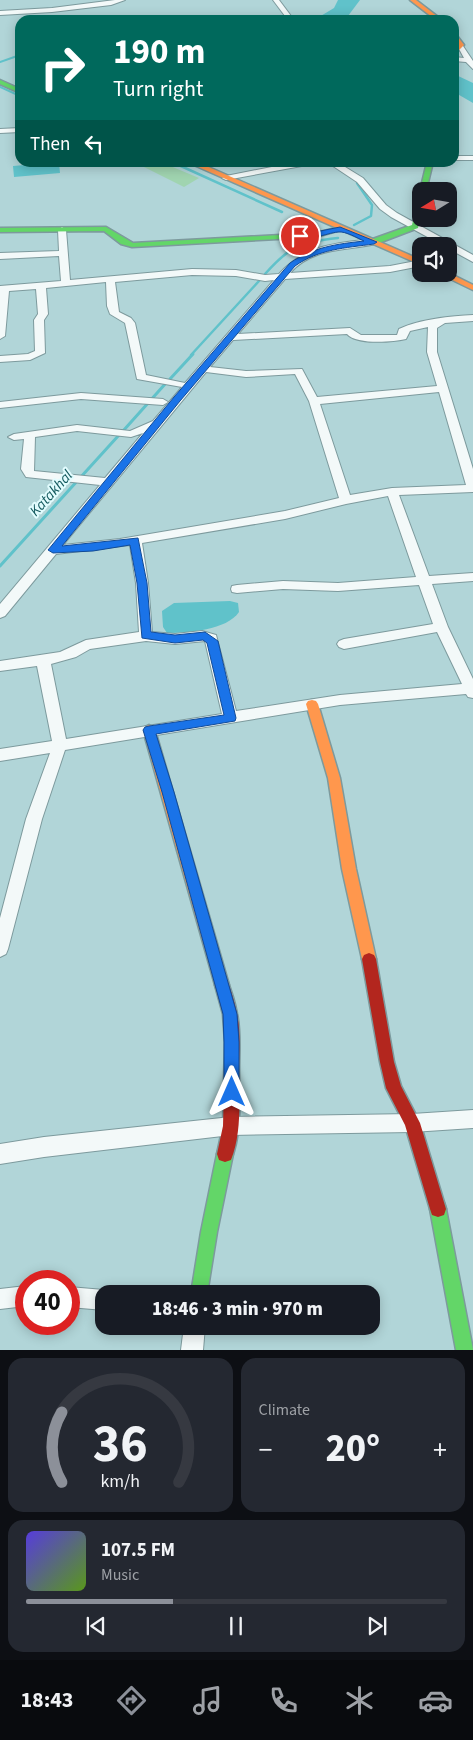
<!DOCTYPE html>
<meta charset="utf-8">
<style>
body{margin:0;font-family:"Source Sans 3",sans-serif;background:#242831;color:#f1f3f6;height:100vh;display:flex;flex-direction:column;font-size:19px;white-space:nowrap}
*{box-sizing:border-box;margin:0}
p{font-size:16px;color:#9ea1a6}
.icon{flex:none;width:28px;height:28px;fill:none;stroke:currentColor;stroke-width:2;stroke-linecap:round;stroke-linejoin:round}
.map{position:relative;height:1350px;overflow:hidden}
.sheet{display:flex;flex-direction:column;gap:8px;padding:8px;background:#0d0f14;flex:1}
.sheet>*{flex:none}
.banner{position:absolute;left:15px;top:15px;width:444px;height:152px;border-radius:15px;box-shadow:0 2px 12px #0003;background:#00695c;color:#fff;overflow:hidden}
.needle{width:32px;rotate:259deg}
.buttons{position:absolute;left:412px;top:182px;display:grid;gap:10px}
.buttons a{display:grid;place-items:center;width:45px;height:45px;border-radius:10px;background:#171b24;box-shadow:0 2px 12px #0003;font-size:25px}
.speed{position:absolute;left:15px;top:1270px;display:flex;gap:10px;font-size:25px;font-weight:700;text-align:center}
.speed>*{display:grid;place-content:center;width:65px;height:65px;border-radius:50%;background:#171b24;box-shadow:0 2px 12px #0003;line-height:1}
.speed .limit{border:8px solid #d22;background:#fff;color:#111}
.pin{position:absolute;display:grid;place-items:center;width:42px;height:42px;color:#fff;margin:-21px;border:2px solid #fff;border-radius:50%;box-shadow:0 1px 5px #0007}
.me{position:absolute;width:55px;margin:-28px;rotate:0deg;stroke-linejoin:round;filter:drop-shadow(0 0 4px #0008)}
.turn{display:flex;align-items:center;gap:18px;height:105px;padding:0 15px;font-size:22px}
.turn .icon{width:65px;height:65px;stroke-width:2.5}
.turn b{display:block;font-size:35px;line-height:42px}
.then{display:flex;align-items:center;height:48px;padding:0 15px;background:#0003;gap:10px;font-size:19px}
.big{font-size:38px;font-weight:800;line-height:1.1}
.sheet .tile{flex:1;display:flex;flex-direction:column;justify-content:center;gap:8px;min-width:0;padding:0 18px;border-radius:15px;background:#242831}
.sheet .dial{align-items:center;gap:0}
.dial svg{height:130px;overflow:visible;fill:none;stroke:#363941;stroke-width:7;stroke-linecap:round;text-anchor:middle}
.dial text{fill:#f1f3f6;stroke:none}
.song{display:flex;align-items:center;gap:15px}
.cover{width:60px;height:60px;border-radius:8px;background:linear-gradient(135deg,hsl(250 70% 55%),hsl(90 70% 35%))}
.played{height:5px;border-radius:2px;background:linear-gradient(90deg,#8c9099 35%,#363941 35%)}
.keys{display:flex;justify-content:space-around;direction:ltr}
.heat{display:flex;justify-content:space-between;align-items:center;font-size:28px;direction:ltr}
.sheet .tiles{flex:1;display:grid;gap:8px;grid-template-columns:1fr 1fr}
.tile:last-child{grid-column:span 2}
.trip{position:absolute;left:95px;top:1285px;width:285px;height:50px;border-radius:15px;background:#171b24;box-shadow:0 2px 12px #0003;font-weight:800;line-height:50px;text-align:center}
.tabs{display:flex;height:80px;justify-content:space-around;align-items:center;background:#090b0e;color:#9ea1a6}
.tabs .icon{width:35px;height:35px}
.tabs .selected{color:#8c9099}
.tabs b{font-size:22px;color:#f1f3f6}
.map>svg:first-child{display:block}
.green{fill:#a0d4b0}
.water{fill:#60c2ca}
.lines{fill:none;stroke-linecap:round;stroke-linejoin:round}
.stream-far2{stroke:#60c2ca;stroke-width:2}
.stream-far1{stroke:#60c2ca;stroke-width:2.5}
.stream{stroke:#60c2ca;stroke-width:3}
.street-casing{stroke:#7d9a9d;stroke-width:2}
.fast-casing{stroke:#7d9a9d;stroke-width:3}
.slow-casing{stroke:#7d9a9d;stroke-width:3}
.jam-casing{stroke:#7d9a9d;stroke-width:3}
.street{fill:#f3f9f9;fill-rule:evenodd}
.fast{fill:#63d668;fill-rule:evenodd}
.slow{fill:#ff974d;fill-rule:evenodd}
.jam{fill:#b3261e;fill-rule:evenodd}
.route{fill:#1a73e8;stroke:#114b97}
.labels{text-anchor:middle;stroke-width:4;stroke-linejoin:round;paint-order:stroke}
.water-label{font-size:15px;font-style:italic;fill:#155a5f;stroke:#e2fcfe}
</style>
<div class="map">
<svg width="473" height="1350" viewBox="0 0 473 1350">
<rect width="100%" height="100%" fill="#b1d5d8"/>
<path class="green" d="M148,163h15l36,15 -15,9 -42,-21z"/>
<g class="water">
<path d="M338,0h22l-15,20h-31l20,-12z"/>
<path d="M454,74l19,9v20l-19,-11z"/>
<path d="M48,163h11l1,10 -46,4 -1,-11z"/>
<path d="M230,601l8,2 1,9c-12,18 -51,21 -72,21l-4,-6 -1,-16 12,-8z"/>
</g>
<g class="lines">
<g class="stream-far2">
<path d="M0,62l20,-7"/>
<path d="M0,87l20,9"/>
</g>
<g class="stream-far1">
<path d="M172,162l110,50"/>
<path d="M354,225l17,-9 1,-11 -15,-22"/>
<path d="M265,274c26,-29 35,-32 73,-36"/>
<path d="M191,355l68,-74"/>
</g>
<g class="stream">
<path d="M170,379l23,-25"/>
<path d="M123,431l43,-48"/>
<path d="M0,566l119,-131"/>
</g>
<g class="street-casing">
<g id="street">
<path d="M115,0h10l-14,5 -59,7 -52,3v-4l52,-3z"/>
<path d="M273,0h6l15,20h-6z"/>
<path d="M461,45l2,1 10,15v8l-7,-7 -12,-1v-4l10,1 -6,-11z"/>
<path d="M20,128v4l-20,1v-4z"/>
<rect x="454" y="156" width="19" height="4"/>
<path d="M297,162l14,1 -4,2 -81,15 -4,-2 4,-2z"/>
<path d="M327,162h10l26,16 23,27 11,8 76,42v7l-24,-13v-3h-5l-53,-29 -11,-8 -23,-27z"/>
<path d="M62,227l4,3 4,50 122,-11 44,1 29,5 14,-1c26,-29 57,-31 94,-35l3,1v4c-31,7 -63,3 -86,29l100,-7 31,-6v6l-31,6 -105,7 -47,55 112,-6 11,7h36l2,-6c21,-10 52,-13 74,-14v6l-28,2 -8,5v24l36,117v23l-74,3 30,81 44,-3v8l-41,3 16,43 25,52v19l-5,-1 -2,-3 -126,11 -275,45 -23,69 -34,130 -2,5 -6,3v-39l26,-99 24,-66 -50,8v-12l52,-8 -15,-75 -37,5v-10l60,-9 26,-12 53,-8 -3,-49 -6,-38 -74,9 -51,62 -5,2v-14l100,-119 -74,-8 -5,-8 3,-30 -10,1 -6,-3 6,-3 63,-9 53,6 23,-10 29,-34 -45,-8 -12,-56 -15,-9 -3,-8 -1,-24 -60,6 2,26 -4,6 1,33 -15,7 -30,2v-6l28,-2 7,-3 -1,-31 4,-6 -2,-25 -27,2 -4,45 -5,3v-53l61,-5 -2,-25 -59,3v-6l59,-2 -1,-21zM192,275l44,1 29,5 9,-1 -89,103 -39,-8 -11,-52 -4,-5 -12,-6 -4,-30zM428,327l-1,25 10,34 -120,11 -15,-28 -56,2 -36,-4 23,-27 114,-6c9,11 46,8 59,5l4,-8zM206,372l40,5 49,-3 14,27 30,97 -54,13 -165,28 -57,6zM439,392l27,93 -74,3 -42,7 -30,-91zM77,431l54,6 12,-4 -38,45 -71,-7 1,-34zM388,496l28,81 -78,6 -55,-2 -46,4 -5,1 -1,3 1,3 5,1 46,-4 55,2 81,-6 14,39 -89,15 -5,2 -2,3 2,3 5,2 93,-17 25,52 -122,11 -104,16 -20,-76 -14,-4 -27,3 -23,-2 -4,-49 -6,-40 143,-24 61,-15zM146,641l29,3 30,-3 17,73 -156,25 -15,-75 25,-7 14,-8z"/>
<path d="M81,393l82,6 5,3 -5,3 -82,-6 -81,9v-6z"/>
<path d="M473,1110v18l-61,4 -181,3 -187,22 -44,7v-20l44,-7 187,-20 181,-3z"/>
<path d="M26,1286v20l-26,3v-20z"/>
<path d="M69,1287l35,3 8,4h-8v16l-35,-3z"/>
<path d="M184,1326h21l-2,24h-22z"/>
</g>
</g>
<g class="fast-casing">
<g id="fast">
<path d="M0,80l20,9v4l-20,-9z"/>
<path d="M427,162h6l-7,29 -5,2 -1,-2z"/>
<path d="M421,198v16l-3,14 -42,16h-6v-4l42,-15 6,-25z"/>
<path d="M106,227l27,16 183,-10 24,-6 4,2 -28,8 -184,10 -11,-3 -17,-13 -104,1v-4z"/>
<path d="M225,1146l6,2 2,6 -16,78 -10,62h-16l10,-62 16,-78 2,-6z"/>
<path d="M438,1201l6,2 2,6 27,141h-17l-26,-141 2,-6z"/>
</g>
</g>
<g class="slow-casing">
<g id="slow">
<path d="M410,0h6l26,20h-6z"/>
<path d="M454,32l10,13 -10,10v-5l4,-5 -4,-7z"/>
<path d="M187,162h10l224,98v5z"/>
<path d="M449,273l24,12v5l-33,-16z"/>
<path d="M312,700l4,1 2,3 22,74 16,91 20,90 -2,4 -5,2 -5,-2 -2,-4 -20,-90 -14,-91 -22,-74 2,-3z"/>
<path d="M149,725l4,2 2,3 74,255 -2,5 -5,2 -5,-2 -2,-5 -72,-255 2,-3z"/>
</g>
</g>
<g class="jam-casing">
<g id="jam">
<path d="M369,953l5,2 2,4 18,103 7,24 19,37 26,86 -2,6 -6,2 -6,-2 -2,-6 -25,-84 -19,-37 -6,-26 -18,-103 2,-4z"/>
<path d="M222,978l5,2c4,10 8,23 10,34 4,18 2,39 2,58 0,29 3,60 -8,88l-6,2 -6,-2 -2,-6 6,-28 2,-84 -2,-28 -8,-29 2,-5z"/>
</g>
</g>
<use href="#street" class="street"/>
<use href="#fast" class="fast"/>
<use href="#slow" class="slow"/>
<use href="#jam" class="jam"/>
</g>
<path class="route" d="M340,227l37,15 -3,2c-29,4 -55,5 -79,22l-115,135 -118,145 76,-8 9,45 4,49 24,3 30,-3 13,9 18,77 -1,3 -79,13 18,58 63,222 2,28v50l-2,5 -5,3 -6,-3 -2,-5v-50l-1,-28 -61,-222 -19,-62 2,-3 4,-1 75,-11 -17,-72 -4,-3 -28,3 -33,-5 -5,-55 -7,-38 -37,6 -40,2 -5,-3 126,-153 116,-134c23,-16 47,-19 74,-22 -7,-3 -18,-10 -26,-9 -12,1 -31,11 -42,4z"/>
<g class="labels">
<g class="water-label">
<text transform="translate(51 493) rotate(-48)" y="5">Katakhal</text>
</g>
</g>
</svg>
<div class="buttons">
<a><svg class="needle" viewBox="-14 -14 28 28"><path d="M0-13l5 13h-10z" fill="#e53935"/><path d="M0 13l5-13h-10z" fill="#9ea1a6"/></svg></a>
<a><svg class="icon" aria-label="sound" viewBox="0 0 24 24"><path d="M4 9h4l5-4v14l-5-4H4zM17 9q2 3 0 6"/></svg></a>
</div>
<div class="speed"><div class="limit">40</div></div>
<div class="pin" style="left:300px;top:236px;background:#d93025"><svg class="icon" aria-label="arrive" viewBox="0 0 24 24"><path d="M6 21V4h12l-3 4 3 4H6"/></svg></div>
<svg class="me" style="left:232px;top:1092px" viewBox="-20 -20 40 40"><path d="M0-17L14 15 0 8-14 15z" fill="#1a73e8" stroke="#fff" stroke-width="4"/></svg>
<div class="trip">18:46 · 3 min · 970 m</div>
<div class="banner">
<div class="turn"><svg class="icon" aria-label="right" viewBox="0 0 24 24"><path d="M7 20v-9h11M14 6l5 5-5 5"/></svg><div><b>190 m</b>Turn right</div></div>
<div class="then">Then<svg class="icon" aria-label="left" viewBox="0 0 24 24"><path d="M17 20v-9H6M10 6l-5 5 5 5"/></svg></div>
</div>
</div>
<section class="sheet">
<div class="tiles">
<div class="tile dial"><svg viewBox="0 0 100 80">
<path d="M14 69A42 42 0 1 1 86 69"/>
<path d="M14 69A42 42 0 0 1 14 26" stroke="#8c9099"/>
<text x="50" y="56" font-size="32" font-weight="700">36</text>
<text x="50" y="72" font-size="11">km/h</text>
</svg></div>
<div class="tile"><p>Climate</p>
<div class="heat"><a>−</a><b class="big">20°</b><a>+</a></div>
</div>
<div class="tile">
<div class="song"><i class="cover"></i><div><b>107.5 FM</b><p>Music</p></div></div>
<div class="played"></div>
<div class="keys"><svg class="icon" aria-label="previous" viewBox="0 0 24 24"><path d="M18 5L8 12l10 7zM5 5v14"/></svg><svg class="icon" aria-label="pause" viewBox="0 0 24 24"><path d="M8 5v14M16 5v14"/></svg><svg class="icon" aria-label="next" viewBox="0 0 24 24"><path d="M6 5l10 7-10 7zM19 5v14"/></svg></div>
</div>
</div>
</section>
<nav class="tabs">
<b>18:43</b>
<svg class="icon selected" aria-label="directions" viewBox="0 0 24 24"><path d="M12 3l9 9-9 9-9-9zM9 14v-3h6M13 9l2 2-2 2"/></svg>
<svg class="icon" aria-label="music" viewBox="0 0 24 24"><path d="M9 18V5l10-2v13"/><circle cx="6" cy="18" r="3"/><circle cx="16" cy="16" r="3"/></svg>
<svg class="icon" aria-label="phone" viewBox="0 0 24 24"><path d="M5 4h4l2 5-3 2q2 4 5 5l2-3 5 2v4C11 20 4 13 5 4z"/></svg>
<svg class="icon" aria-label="climate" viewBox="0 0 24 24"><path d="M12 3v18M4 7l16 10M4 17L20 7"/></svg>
<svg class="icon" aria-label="car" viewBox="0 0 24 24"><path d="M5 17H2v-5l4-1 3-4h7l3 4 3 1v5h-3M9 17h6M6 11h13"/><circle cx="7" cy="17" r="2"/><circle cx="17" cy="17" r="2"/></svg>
</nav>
